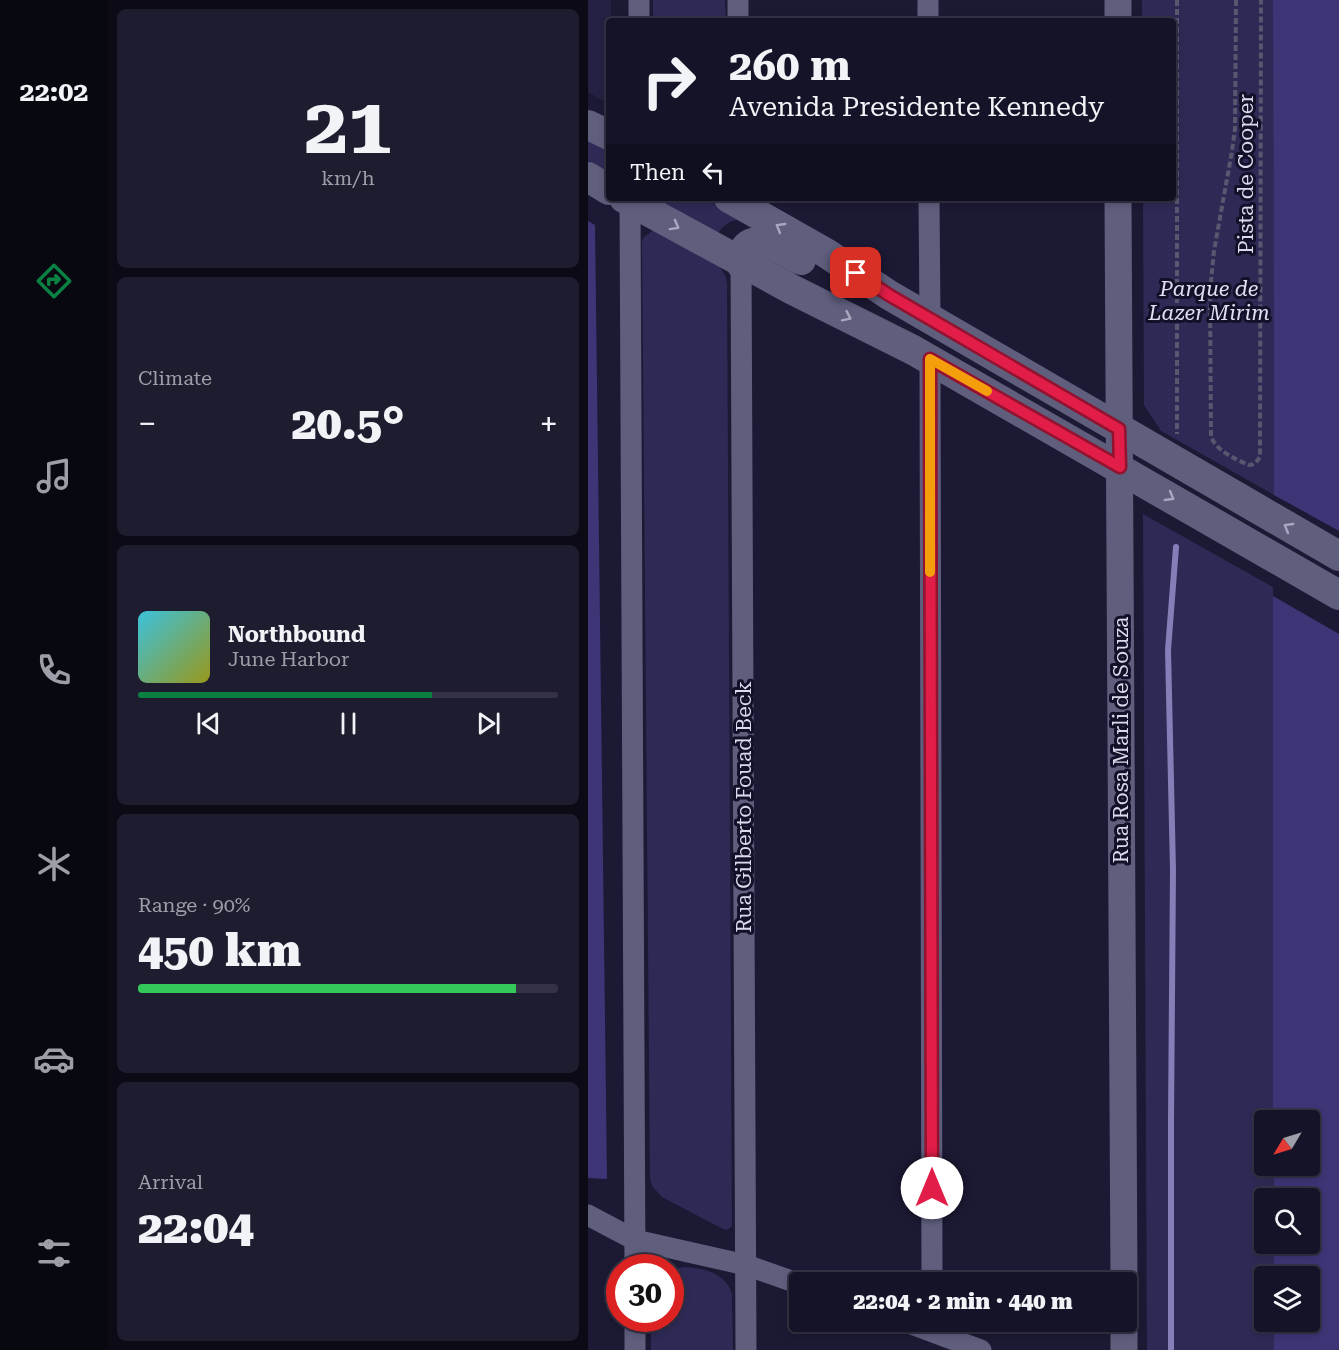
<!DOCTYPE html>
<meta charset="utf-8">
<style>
body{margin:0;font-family:"Roboto Serif",serif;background:#1e1c2f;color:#f1f3f6;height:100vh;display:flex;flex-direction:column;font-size:22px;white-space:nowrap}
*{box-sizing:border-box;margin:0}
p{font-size:20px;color:#9d9ea7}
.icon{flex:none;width:33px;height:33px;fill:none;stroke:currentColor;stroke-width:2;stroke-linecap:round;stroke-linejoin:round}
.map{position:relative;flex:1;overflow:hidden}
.panel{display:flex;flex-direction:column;gap:9px;padding:9px;background:#0c0a15;width:480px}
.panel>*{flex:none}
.hud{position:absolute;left:18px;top:18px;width:570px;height:183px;border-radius:6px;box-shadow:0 3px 9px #0003,0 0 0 2px #343244;background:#151327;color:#f1f3f6;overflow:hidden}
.needle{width:39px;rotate:232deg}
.controls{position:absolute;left:666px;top:1110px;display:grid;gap:12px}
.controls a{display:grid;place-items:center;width:66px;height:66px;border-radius:6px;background:#151327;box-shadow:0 3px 9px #0003,0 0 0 2px #343244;font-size:30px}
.speed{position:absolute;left:18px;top:1254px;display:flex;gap:12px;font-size:30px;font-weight:700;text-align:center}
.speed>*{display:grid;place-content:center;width:78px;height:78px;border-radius:50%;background:#151327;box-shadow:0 3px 9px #0003,0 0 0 2px #343244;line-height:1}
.speed .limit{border:9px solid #d22;background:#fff;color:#111}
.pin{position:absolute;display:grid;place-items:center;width:51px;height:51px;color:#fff;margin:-26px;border-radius:12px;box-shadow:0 3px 9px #0006}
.me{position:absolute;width:66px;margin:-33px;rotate:0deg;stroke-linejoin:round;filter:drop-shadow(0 0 4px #0008)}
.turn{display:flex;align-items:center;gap:21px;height:126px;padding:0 24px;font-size:27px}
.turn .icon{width:78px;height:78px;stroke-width:2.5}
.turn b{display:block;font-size:42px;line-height:51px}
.then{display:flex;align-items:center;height:57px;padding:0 24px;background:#0003;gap:12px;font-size:22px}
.big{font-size:45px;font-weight:800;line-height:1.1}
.panel .card{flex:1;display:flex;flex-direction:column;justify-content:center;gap:9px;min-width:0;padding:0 21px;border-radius:9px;background:#1e1c2f}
.panel .dial{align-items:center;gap:0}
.dial b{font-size:78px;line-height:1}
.song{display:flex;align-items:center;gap:18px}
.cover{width:72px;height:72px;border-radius:9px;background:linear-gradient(135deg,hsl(190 70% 55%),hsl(60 70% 35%))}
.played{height:6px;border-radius:3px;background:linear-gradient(90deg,#0b8043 70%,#343244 70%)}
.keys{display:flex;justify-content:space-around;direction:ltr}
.heat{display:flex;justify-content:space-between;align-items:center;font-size:33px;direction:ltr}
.charge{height:9px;border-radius:4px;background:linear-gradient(90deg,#34c759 90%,#343244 0)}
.trip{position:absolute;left:201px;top:1272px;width:348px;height:60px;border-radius:6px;background:#151327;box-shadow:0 3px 9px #0003,0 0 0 2px #343244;font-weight:800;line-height:60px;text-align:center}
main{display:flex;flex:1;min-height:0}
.menu{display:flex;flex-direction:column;width:108px;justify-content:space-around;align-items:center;background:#080810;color:#9d9ea7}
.menu .icon{width:42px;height:42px}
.menu .current{color:#0b8043}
.menu b{font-size:27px;color:#f1f3f6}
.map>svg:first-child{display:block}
.built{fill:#252142}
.green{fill:#2f2a55}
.forest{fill:#3e3577}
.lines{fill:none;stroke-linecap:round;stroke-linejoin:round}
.stream{stroke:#847fb6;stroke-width:6}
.path{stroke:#59576f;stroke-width:4;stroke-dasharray:6 3;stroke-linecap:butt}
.minor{stroke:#5f5e7d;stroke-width:21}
.tertiary{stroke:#5f5e7d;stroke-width:27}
.secondary{stroke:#5f5e7d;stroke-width:30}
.oneway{stroke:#a9a8c0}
.route-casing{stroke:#92132f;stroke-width:15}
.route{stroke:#e11d48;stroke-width:10}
.slow{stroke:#f59e0b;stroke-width:10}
.labels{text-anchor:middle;stroke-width:6;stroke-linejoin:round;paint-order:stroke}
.street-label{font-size:21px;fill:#dadaed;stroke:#131029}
.park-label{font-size:21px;font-style:italic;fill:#e0e0f4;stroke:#131029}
</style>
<main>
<nav class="menu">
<b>22:02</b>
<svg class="icon current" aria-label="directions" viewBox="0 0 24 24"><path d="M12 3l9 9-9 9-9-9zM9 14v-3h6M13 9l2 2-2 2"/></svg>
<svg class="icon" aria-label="music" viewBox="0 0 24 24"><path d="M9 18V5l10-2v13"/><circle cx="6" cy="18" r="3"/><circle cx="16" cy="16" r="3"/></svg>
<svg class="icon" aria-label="phone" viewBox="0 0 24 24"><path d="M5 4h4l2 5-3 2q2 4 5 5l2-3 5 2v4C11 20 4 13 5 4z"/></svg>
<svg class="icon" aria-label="climate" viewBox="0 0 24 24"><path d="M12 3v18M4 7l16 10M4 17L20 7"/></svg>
<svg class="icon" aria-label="car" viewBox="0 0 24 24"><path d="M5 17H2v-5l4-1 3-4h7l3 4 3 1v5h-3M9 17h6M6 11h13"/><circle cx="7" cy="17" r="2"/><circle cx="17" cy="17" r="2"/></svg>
<svg class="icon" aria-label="filters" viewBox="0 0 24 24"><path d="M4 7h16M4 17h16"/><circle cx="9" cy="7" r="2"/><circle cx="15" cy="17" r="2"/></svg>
</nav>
<section class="panel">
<div class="card dial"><b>21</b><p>km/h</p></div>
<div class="card"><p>Climate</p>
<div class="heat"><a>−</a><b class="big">20.5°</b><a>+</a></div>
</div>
<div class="card">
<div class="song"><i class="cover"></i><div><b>Northbound</b><p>June Harbor</p></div></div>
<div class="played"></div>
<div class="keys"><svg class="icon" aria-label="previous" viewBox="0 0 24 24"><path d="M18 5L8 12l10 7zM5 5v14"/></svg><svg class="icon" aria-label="pause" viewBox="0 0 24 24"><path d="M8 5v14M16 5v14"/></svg><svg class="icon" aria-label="next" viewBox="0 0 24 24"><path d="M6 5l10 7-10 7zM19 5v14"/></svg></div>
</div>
<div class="card"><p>Range · 90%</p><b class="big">450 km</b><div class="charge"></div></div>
<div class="card"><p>Arrival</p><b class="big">22:04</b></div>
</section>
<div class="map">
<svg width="751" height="1350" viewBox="0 0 751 1350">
<rect width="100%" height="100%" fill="#1c1934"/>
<path class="built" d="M0,0h23v21h-2v76l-5,3h-3l-13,-8z"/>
<g class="green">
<path d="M65,0h72l1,21h-73z"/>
<path d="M554,0h131l1,495 -113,-64 -17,-26 -1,-207h30v-177h-31z"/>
<path d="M0,137l21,10v30l-21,-12z"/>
<path d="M58,198h58l94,52 -59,-30c-10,0 -16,6 -22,15z"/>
<path d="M64,231h3l65,36 6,10 1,7 5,942 -5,4 -4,-1 -61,-32 -10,-11 -2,-8 -8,-935 1,-5z"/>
<path d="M555,514l130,73v533h-9v46h10v32h-10v46h10v32h-10v46h10v28h-127z"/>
<path d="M96,1267c20,1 42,6 48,27l1,56h-82v-31l19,-1 1,-46 8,-4z"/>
</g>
<g class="forest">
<path d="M685,0h66v531l-65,-36z"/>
<path d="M0,221l7,4 12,954 -19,-1z"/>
<path d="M685,596l66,38v716h-65v-28h36v-46h-36v-32h36v-46h-36v-32h36v-46h-37z"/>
</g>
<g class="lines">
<path class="stream" d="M583,1350v-231l2,-249 -5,-220 8,-103"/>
<g class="path">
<path d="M589,0v434"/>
<path d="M648,0l-1,129 -3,22 -18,100 -4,40 1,146c6,14 24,22 38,28 6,0 8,-4 11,-8l1,-457"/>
</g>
<g class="minor">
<path d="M51,0v21"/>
<path d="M150,0v21"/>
<path d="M340,0v21"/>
<path d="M341,198l1,121"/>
<path d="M42,201l5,1067"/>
<path d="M153,264l5,1086"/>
<path d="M342,359l2,923"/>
<path d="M0,1215l47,25 111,25 54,19"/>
<path d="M318,1322l75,28"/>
<path d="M47,1350v-32"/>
</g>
<g class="tertiary">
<path d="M530,0v21"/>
<path d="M530,198l6,1084"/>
<path d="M536,1322v28"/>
</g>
<g class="secondary">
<path d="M0,125l21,10"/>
<path d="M0,177l21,13"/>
<path d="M36,198l167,91 122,61 426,245"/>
<path d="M141,198l97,55 63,42 450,261"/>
<path d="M153,264c2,-41 41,-13 60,-4"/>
</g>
</g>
<defs><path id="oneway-chevron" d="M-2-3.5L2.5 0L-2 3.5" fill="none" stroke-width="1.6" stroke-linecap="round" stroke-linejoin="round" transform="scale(1.5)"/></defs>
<g class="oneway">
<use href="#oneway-chevron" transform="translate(87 226) rotate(29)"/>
<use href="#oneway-chevron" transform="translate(192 227) rotate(-150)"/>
<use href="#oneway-chevron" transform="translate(259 317) rotate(26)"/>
<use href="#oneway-chevron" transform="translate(582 497) rotate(30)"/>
<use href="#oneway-chevron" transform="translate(700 527) rotate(-150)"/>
</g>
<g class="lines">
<g class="route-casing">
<path id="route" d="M268,273l33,22 230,134 1,38 -190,-108 2,829"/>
</g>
<use href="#route" class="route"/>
<path class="slow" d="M342,572v-213l57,32"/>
</g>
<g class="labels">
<g class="street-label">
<text transform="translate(658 174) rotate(-90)" y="7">Pista de Cooper</text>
<text transform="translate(533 740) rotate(-90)" y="7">Rua Rosa Marli de Souza</text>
<text transform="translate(156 807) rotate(-90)" y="7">Rua Gilberto Fouad Beck</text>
</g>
<g class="park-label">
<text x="621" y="296">Parque de<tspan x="621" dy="24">Lazer Mirim</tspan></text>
</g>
</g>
</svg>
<div class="controls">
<a><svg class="needle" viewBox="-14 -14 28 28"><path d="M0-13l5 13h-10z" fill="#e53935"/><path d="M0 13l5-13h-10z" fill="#9d9ea7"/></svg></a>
<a><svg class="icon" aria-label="search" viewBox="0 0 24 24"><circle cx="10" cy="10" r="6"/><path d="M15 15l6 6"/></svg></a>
<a><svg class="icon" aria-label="layers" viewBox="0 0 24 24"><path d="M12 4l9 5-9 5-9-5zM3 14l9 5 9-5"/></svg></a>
</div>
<div class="speed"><div class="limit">30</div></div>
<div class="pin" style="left:268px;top:273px;background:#d93025"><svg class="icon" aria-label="arrive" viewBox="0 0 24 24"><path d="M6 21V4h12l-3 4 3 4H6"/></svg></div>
<svg class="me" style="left:344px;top:1188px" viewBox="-20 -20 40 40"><circle r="19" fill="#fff"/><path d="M0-13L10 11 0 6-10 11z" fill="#e11d48"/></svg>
<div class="trip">22:04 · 2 min · 440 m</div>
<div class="hud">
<div class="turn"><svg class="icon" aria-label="right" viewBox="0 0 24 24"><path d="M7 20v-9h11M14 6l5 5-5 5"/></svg><div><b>260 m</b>Avenida Presidente Kennedy</div></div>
<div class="then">Then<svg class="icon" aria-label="left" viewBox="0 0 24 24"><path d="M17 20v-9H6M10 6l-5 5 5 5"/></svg></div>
</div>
</div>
</main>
